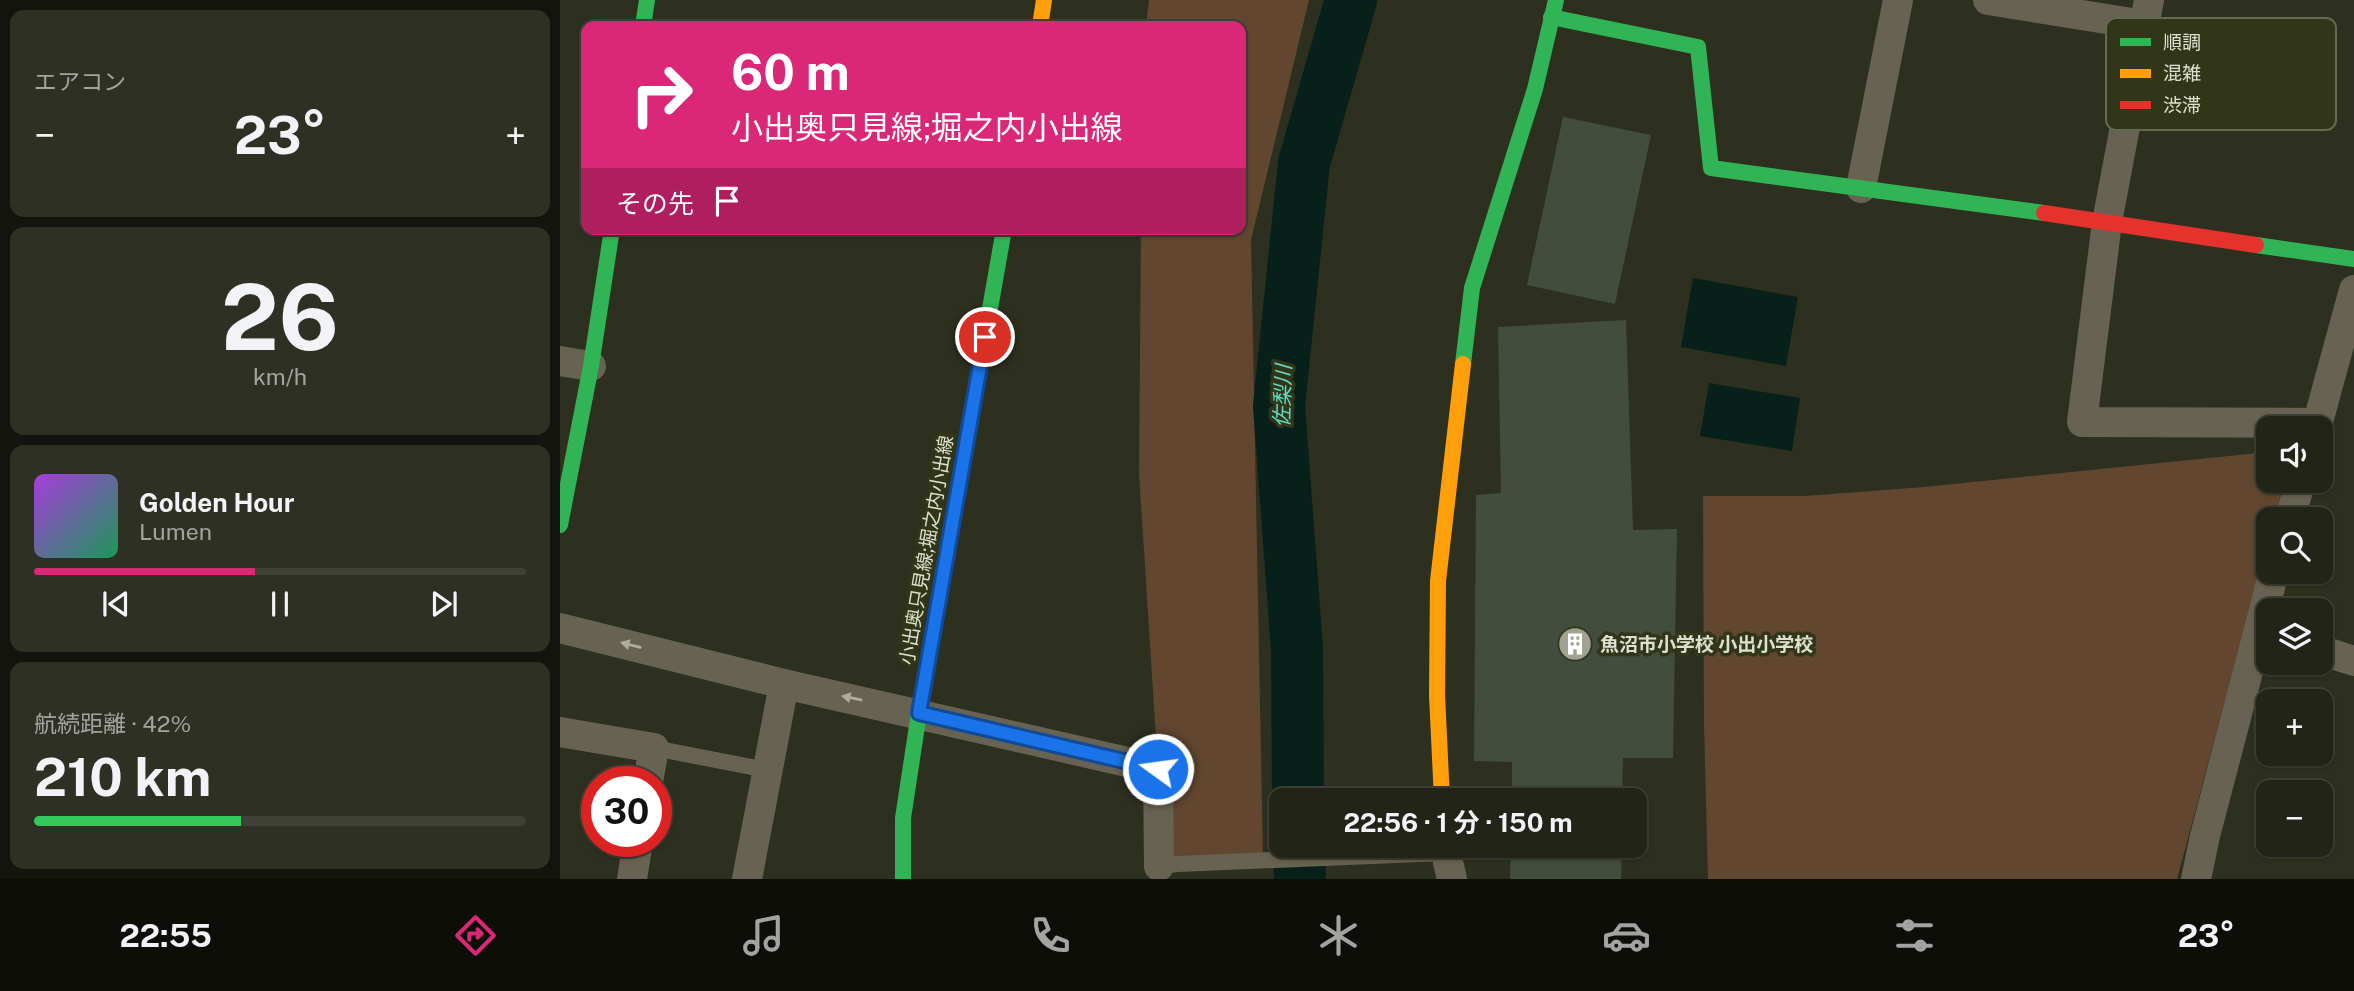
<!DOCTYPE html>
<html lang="ja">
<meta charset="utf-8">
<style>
body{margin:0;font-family:"Public Sans","Noto Sans JP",sans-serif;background:#2e3024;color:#f1f3f6;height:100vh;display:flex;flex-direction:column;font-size:26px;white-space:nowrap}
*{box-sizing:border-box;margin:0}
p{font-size:23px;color:#a2a4a1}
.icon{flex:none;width:38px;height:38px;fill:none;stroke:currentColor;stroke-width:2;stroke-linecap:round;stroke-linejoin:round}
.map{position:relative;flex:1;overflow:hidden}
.details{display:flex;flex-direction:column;gap:10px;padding:10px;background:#13140d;width:560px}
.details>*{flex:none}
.guide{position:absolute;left:21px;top:21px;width:665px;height:214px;border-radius:14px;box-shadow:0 2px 5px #0004,0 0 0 2px #3f4136;background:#db2777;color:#fff;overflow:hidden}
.controls{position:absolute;left:1696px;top:416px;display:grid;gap:14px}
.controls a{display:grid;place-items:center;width:77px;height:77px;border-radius:14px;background:#222417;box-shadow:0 2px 5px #0004,0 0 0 2px #3f4136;font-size:35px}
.speed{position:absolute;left:21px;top:766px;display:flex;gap:14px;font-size:35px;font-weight:700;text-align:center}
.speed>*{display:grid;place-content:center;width:91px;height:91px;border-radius:50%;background:#222417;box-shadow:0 2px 5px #0004,0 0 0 2px #3f4136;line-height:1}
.speed .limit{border:10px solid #d22;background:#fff;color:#111}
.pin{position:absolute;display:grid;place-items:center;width:60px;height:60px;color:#fff;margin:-30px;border:4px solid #fff;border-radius:50%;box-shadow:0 2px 7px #0007}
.me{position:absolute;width:77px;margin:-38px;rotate:284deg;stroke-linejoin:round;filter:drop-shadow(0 0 5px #0008)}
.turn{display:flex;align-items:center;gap:24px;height:147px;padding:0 35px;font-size:32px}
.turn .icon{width:91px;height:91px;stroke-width:2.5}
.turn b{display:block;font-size:49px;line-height:60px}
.then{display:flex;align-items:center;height:66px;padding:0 35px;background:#0003;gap:14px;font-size:26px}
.big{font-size:52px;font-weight:700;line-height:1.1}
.details .tile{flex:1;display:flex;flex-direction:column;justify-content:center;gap:10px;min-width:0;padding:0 24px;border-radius:14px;background:#2e3024}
.details .dial{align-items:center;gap:0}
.dial b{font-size:91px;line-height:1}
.song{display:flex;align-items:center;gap:21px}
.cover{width:84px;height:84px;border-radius:10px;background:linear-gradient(135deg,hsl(280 70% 55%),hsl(150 70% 35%))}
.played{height:7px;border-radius:4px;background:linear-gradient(90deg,#db2777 45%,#3f4136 45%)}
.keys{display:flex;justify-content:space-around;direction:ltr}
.heat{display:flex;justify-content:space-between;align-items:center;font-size:38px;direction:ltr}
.charge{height:10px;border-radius:5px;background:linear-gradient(90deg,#34c759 42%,#3f4136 0)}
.trip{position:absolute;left:709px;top:788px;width:378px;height:70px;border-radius:14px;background:#222417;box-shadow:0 2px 5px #0004,0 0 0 2px #3f4136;font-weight:700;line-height:70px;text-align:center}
.tabs{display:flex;height:112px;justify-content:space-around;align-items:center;background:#0e0e09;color:#a2a4a1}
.tabs .icon{width:49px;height:49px}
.tabs .current{color:#db2777}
.tabs b{font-size:32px;color:#f1f3f6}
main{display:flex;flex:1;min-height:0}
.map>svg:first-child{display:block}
.green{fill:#62462f}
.water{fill:#07201a}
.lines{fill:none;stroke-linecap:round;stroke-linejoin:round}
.river{stroke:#07201a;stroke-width:52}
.building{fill:#424d3e}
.lane{stroke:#686252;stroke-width:16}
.street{stroke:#686252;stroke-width:30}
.fast{stroke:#30b455;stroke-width:16}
.slow{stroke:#ff9f0a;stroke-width:16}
.jam{stroke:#e5322d;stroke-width:16}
.oneway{fill:#aeae9d}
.route-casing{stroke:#114b97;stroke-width:18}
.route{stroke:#1a73e8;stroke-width:12}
.labels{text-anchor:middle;stroke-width:7;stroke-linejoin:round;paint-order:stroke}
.street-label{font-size:19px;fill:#dce1cf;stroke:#313619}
.poi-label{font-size:19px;font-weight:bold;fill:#dce1cf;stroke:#313619;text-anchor:start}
.water-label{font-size:21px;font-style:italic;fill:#5fdcc4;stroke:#313619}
.key{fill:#313619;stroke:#646950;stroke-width:2}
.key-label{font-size:19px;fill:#dce1cf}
</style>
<main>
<section class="details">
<div class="tile"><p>エアコン</p>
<div class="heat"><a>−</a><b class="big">23°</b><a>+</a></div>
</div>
<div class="tile dial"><b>26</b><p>km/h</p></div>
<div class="tile">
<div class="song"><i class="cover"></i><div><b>Golden Hour</b><p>Lumen</p></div></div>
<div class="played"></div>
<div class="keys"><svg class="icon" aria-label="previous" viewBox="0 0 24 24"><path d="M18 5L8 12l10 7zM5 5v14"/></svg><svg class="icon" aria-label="pause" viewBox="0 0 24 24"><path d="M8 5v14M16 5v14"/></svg><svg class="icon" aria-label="next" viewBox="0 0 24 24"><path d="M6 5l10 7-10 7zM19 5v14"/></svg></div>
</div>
<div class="tile"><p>航続距離 · 42%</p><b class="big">210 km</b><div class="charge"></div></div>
</section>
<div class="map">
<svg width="1794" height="879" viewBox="0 0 1794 879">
<rect width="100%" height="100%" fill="#2d301f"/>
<g class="green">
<path d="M589,0h160l-58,240 12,619 -104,7 -1,-97 -19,-296 2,-244h100v-203h-95z"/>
<path d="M1708,452v29h16l-10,39h-6v21l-91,338h-469l-4,-153 -1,-230h102l119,-9z"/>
</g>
<g class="water">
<path d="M1133,278l105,19 -12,69 -105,-19z"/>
<path d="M1149,383l91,15 -8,53 -92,-15z"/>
</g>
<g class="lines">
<g class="river">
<path d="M738,800l-1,-151 -18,-243 25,-243 47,-163"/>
<path d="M739,845l1,34"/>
</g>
</g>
<g class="building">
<path d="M1003,117l88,18 -36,169 -88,-19z"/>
<path d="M1066,320l7,210 44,-1 -4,229h-50l-1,42h-110v-38l-38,-1 2,-266 25,-2 -3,-166z"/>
<path d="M951,845h111l-1,34h-111z"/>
</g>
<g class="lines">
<g class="lane">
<path d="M94,748l113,22"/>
<path d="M600,871l-1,-5 19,-2 266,-11"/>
</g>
<g class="street">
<path d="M1428,0l156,25"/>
<path d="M1589,0l-42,222 -25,200 236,1"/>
<path d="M1301,188l37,-188"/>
<path d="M0,361l31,5"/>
<path d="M1756,429l38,-139"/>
<path d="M1729,520l12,-39"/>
<path d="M0,628l224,56 374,85 1,97"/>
<path d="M1760,650l34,11"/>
<path d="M0,732l94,16 -6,34"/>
<path d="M884,845l8,34"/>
<path d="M72,879l6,-37"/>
<path d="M187,879l37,-195"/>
<path d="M1636,879l9,-43 69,-264"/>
</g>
<g class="fast">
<path d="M991,17l147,30 13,121 333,45"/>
<path d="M83,26l4,-26"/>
<path d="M1696,245l98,14"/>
<path d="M903,364l9,-76 63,-199 21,-89"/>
<path d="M0,525l31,-159 21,-137"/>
<path d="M343,879v-61l16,-105 85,-484"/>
</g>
<g class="slow">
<path d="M480,26l4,-26"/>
<path d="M882,800l-5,-105 1,-114 25,-217"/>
</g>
<path class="jam" d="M1484,213l212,32"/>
</g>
<defs><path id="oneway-solid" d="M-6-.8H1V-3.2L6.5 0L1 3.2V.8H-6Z" transform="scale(1.75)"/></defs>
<g class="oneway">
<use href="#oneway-solid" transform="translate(71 645) rotate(-166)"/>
<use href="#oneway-solid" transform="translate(292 698) rotate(-168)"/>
</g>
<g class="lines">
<g class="route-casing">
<path id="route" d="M425,337l-66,376 239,56"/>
</g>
<use href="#route" class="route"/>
</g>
<defs>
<g id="building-disc" transform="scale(1.75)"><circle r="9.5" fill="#9fa391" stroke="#313619"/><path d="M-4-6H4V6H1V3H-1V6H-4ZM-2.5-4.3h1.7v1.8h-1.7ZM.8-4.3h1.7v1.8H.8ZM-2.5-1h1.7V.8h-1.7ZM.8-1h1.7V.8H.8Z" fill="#fff"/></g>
</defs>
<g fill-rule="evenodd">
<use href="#building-disc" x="1015" y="644"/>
</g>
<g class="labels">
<g class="street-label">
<text transform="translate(366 550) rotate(-80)" y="7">小出奥只見線;堀之内小出線</text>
</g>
<g class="poi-label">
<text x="1040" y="651">魚沼市小学校 小出小学校</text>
</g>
<g class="water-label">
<text transform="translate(723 396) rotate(-88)" y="7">佐梨川</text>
</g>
</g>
<rect x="1546" y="18" width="230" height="112" rx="10" class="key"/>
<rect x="1560" y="38" width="31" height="8" fill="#30b455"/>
<rect x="1560" y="69" width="31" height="9" fill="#ff9f0a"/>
<rect x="1560" y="101" width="31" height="8" fill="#e5322d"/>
<g class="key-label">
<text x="1603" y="49">順調</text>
<text x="1603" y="80">混雑</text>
<text x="1603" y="112">渋滞</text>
</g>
</svg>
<div class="controls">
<a><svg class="icon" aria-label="sound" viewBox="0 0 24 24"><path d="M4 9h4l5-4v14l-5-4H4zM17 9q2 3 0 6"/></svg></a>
<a><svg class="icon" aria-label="search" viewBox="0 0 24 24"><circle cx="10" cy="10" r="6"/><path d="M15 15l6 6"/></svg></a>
<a><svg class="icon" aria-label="layers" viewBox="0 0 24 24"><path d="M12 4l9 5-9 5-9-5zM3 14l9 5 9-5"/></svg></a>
<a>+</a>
<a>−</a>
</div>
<div class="speed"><div class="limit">30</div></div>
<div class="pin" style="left:425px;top:337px;background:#d93025"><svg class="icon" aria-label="arrive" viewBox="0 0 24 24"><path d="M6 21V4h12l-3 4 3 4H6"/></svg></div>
<svg class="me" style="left:598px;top:769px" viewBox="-20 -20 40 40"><circle r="17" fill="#1a73e8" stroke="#fff" stroke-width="3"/><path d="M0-11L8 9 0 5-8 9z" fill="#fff"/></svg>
<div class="trip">22:56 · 1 分 · 150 m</div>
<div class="guide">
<div class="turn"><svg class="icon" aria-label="right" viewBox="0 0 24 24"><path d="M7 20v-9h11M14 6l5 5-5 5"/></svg><div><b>60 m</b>小出奥只見線;堀之内小出線</div></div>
<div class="then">その先<svg class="icon" aria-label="arrive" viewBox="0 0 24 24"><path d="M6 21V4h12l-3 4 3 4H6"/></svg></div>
</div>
</div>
</main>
<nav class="tabs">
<b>22:55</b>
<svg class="icon current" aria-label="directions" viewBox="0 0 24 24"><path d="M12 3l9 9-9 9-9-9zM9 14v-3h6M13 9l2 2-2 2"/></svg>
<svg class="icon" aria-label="music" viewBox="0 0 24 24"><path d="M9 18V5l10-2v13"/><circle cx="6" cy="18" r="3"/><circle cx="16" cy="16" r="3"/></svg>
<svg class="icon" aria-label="phone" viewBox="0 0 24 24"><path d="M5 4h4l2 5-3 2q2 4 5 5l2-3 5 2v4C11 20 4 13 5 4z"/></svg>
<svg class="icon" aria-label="climate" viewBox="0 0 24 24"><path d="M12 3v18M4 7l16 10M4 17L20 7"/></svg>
<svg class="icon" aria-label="car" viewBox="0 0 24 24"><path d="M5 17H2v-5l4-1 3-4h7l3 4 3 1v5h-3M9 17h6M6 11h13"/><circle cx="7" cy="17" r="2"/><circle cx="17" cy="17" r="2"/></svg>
<svg class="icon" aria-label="filters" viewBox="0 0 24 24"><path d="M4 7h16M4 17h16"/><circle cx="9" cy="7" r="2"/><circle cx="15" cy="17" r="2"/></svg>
<b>23°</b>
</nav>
